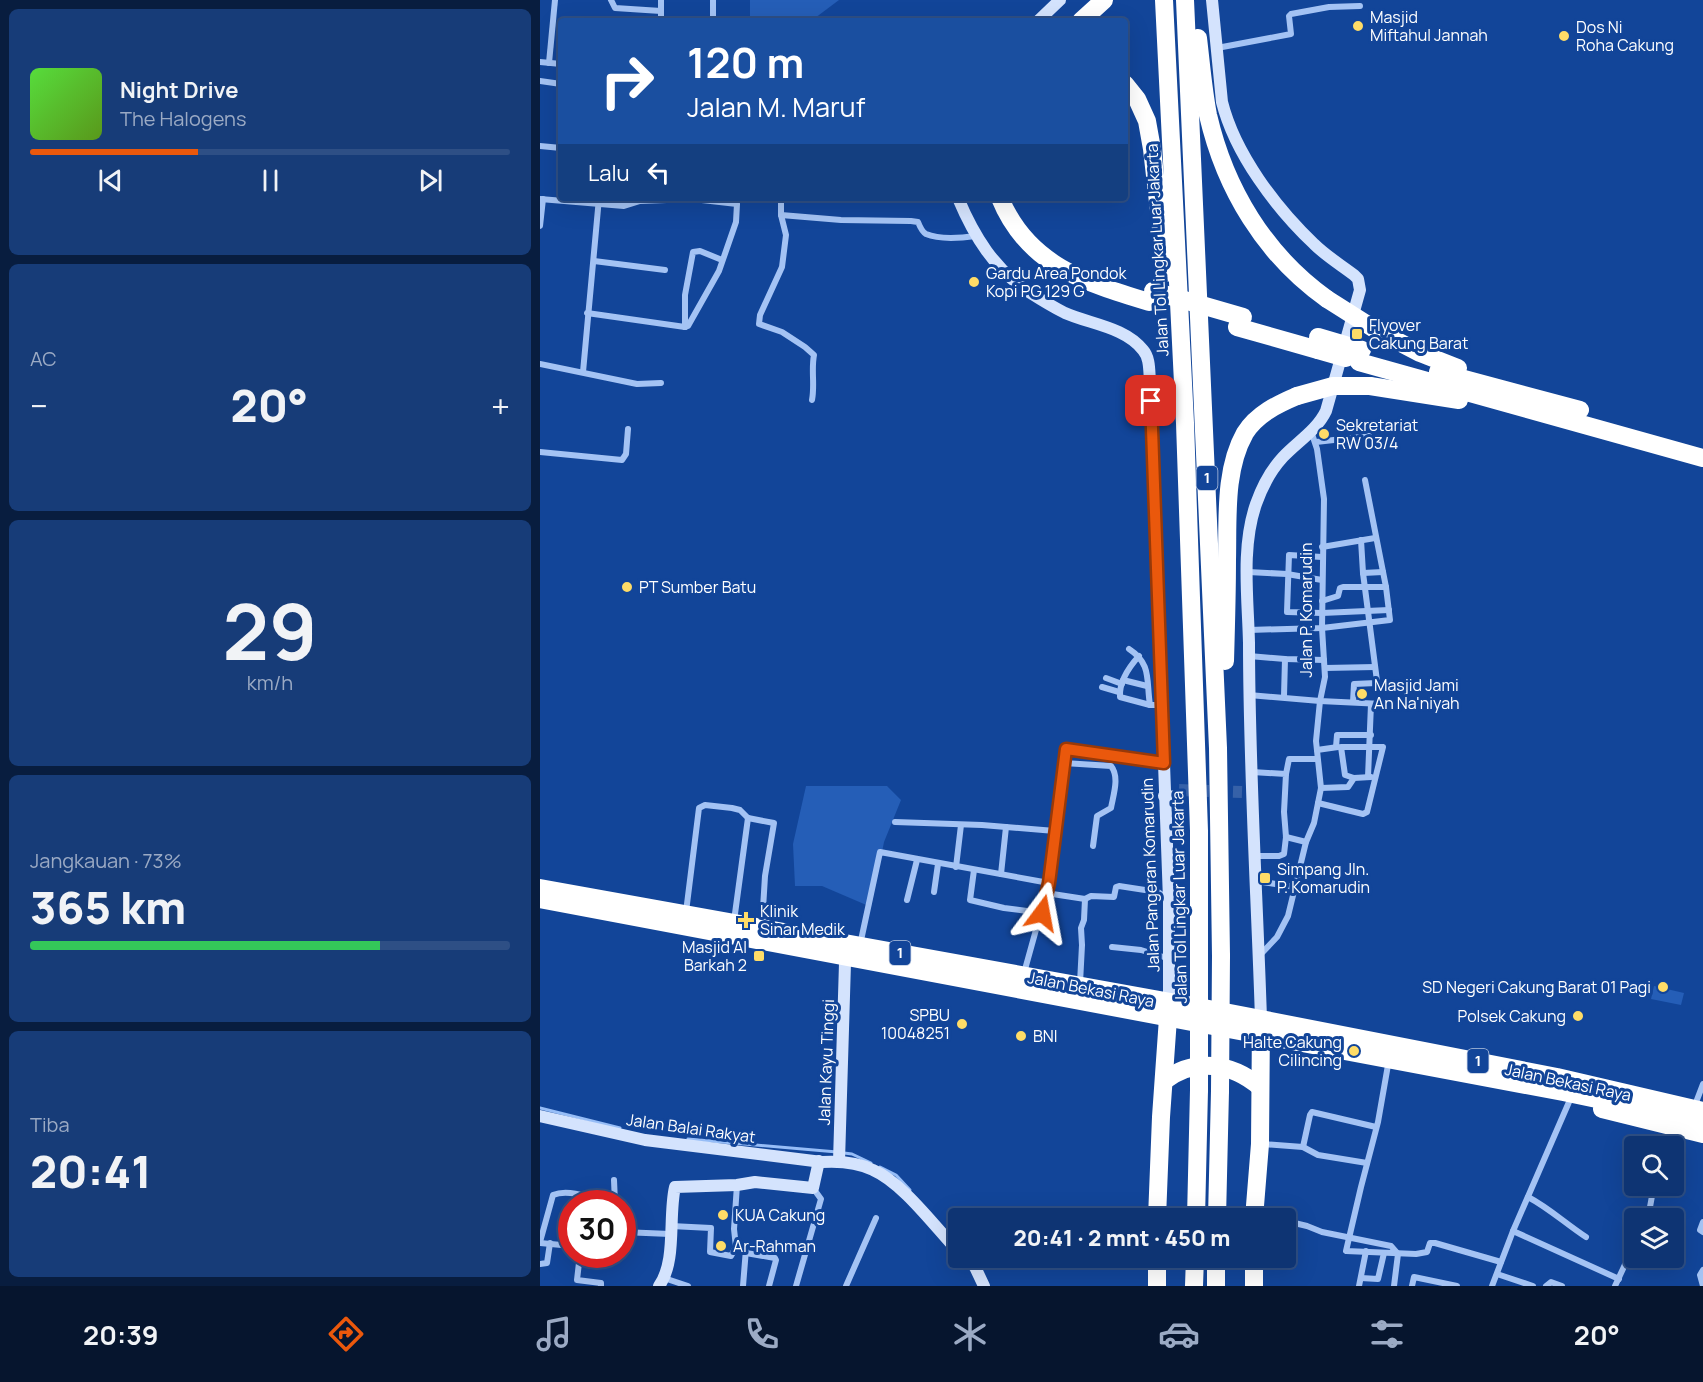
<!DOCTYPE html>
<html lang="id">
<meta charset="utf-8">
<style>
body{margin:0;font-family:Manrope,sans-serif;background:#173c78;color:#f1f3f6;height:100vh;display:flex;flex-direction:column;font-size:22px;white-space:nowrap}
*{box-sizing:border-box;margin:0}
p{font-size:20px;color:#9baac4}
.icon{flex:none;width:33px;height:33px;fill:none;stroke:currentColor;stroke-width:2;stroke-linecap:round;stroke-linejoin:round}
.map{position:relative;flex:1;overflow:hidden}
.side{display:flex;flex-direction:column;gap:9px;padding:9px;background:#081d3f;width:540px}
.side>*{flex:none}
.guide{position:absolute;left:18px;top:18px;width:570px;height:183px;border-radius:6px;box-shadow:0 6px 24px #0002,0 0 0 2px #2e4f85;background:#1a4fa0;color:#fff;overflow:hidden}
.tools{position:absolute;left:1084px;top:1136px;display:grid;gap:12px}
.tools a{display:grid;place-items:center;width:60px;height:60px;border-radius:6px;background:#0e3473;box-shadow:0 6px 24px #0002,0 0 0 2px #2e4f85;font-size:30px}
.speed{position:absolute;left:18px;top:1190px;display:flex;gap:12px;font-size:30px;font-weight:700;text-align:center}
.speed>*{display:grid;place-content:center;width:78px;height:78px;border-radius:50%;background:#0e3473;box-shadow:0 6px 24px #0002,0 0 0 2px #2e4f85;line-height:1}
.speed .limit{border:9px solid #d22;background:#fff;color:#111}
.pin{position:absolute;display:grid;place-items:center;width:51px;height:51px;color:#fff;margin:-26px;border-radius:12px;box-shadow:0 3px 9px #0006}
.me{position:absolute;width:66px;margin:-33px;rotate:13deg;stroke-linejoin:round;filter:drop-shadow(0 0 4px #0008)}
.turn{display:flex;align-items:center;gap:21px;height:126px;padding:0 30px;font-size:27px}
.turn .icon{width:78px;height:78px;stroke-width:2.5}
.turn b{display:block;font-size:42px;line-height:51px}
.then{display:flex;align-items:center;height:57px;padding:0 30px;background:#0003;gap:12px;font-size:22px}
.big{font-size:45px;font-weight:800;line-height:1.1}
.side .widget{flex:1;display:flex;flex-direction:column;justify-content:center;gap:9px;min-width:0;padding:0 21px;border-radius:9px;background:#173c78}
.side .dial{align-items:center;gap:0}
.dial b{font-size:78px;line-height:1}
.song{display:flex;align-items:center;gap:18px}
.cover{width:72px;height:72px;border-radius:9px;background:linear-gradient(135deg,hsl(110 70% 55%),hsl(90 70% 35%))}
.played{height:6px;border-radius:3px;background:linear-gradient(90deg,#ea580c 35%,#2e4f85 35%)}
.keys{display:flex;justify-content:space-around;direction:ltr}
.heat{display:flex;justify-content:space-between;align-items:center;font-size:33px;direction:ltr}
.charge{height:9px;border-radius:4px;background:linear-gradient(90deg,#34c759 73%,#2e4f85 0)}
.trip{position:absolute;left:408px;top:1208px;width:348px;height:60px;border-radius:6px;background:#0e3473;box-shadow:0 6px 24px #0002,0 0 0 2px #2e4f85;font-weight:800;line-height:60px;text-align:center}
.dock{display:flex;height:96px;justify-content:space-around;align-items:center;background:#06152e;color:#9baac4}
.dock .icon{width:42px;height:42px}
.dock .on{color:#ea580c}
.dock b{font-size:27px;color:#f1f3f6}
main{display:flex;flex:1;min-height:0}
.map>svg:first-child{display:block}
.green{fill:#255eb7}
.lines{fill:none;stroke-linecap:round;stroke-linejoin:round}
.stream{stroke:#96bdf7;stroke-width:3}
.secondary-tunnel{stroke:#3661a8;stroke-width:12;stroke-dasharray:12 6;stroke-linecap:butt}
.street{stroke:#a4c3f4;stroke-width:6}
.secondary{stroke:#d4e3fd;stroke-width:12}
.highway{stroke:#fff;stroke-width:18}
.highway-bridge{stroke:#fff;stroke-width:18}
.route-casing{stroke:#983908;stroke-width:15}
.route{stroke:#ea580c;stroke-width:10}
.poi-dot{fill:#ffdc67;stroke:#124599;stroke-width:2}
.labels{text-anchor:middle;stroke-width:6;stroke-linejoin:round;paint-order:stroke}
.shield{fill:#124599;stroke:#b8c7e0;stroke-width:1.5}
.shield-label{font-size:15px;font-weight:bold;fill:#fff}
.poi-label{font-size:16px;fill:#fff;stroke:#124599;text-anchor:start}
.street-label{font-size:16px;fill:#fff;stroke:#124599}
</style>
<main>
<section class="side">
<div class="widget">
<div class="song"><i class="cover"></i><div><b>Night Drive</b><p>The Halogens</p></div></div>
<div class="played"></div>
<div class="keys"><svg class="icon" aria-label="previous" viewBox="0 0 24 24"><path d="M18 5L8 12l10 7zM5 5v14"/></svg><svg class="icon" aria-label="pause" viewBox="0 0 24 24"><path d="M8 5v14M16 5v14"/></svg><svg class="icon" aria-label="next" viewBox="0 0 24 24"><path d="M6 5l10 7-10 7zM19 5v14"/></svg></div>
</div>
<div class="widget"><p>AC</p>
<div class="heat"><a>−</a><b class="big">20°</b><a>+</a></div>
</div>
<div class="widget dial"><b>29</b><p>km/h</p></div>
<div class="widget"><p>Jangkauan · 73%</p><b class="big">365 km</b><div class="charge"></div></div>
<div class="widget"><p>Tiba</p><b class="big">20:41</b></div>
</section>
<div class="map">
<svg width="1163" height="1286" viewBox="0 0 1163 1286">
<rect width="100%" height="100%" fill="#124599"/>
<g class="green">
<path d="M210,0h89l-28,21h-61z"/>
<path d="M266,786h81l14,14 -17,42 -13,65 -49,-21h-27l-2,-42z"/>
<path d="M1114,986l30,7 -3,12 -30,-6z"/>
</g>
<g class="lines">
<g class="stream">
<path d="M0,1108l80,20"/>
<path d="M148,1139l149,13"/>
<path d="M304,1153l8,1 19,9"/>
<path d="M340,1167l16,8 14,15"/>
<path d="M411,1234l7,9"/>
</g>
<path class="secondary-tunnel" d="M639,790l63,2"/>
<g class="street">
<path d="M71,0l4,8 46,3"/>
<path d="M121,0v21"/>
<path d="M173,21v-21"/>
<path d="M677,48l74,-14 -2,-18 2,-2 38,-7 31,-1"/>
<path d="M0,62l21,2"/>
<path d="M9,63l6,-63"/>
<path d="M0,81l21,3"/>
<path d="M0,146l21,2"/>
<path d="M241,198v17l5,20 -4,32 -22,48 -1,9 23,8 23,15 9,8c-3,15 1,30 -2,45"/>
<path d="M0,199l84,7 16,-5 53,-2 44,5 -1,18 -17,49 -31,55 -3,1"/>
<path d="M241,215l60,5 70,1 7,1c2,5 4,10 8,12 14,6 35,4 50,2"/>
<path d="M0,226l3,-27"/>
<path d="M54,261l71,9"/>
<path d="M47,313l98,14"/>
<path d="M145,327v-32l8,-43 7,-1 22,9"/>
<path d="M0,364l97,20 24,-1"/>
<path d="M43,372l16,-174"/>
<path d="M776,442l53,-6"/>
<path d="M0,452l82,8 4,-6 2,-25"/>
<path d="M782,547l53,-9"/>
<path d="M782,557l-33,-2 -2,57 35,1 67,-3"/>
<path d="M708,572l39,2 35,6"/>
<path d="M823,573l20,-1"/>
<path d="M782,601l16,-5 2,-8 3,-1h43"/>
<path d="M709,630l73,-2 68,-8 -4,-33 -21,-107"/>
<path d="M589,649c23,15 17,31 21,56"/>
<path d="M599,656c-10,11 -20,25 -19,41l30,8h12"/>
<path d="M709,656l36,3 39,1"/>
<path d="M785,668l50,-1"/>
<path d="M566,678l16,6"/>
<path d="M583,680l24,6"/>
<path d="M562,687l17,5"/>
<path d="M709,695l71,6 83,4"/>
<path d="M744,696l1,-37"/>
<path d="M813,702l1,-18 22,-1 1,-2 -14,-108 -2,-33"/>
<path d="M796,747l1,-12h34"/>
<path d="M777,750l21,-3"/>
<path d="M524,763l47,3c9,11 2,30 0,42l-14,8 -4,30"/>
<path d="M712,772l34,2 -2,38 2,25 -2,17 -5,2h-23"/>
<path d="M746,774l3,-15h28"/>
<path d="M828,777l3,-73"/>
<path d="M781,788l27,-1 6,-9 17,-1"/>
<path d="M778,803l45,11 4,-2 16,-65h-42l4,28 9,3"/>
<path d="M355,822l87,3 73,6"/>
<path d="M746,837l20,5"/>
<path d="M416,867l5,-42"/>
<path d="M434,870l-4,30 34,8 38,5"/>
<path d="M461,874l5,-47"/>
<path d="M716,881l39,6"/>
<path d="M394,892l4,-28"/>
<path d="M506,893l39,6"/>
<path d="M367,900l10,-40"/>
<path d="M146,912l13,-104 6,-3 27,3 8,2 8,8 26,5 -9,53 -3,49"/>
<path d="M194,921l14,-103"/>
<path d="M320,945l20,-93 169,31"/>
<path d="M572,947l29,3 29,9"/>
<path d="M720,955l17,-18 11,-21 18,-74 8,-19 7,-35 -5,-47 4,-40 5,-24 -3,-49 2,-129 -7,-50 -6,-18"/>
<path d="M484,973l25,-90 17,-134 98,14"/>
<path d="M540,983l2,-38 -1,-17 3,-8 1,-21 6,-3 23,1 2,-10 3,-1 39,6 10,7"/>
<path d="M848,1065l-10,57 -17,65 -15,64 70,3 11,-2 3,-9h5l66,19"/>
<path d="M1155,1105l8,-21"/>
<path d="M723,1144l40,3 15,8 49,8"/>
<path d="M763,1147l7,-32 2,-3 64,15"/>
<path d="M1134,1147l5,-15"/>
<path d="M74,1180l1,23"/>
<path d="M988,1197c21,11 38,27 58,40"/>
<path d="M1108,1218l6,-33"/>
<path d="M746,1221l21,5 15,6 69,14 7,8 -4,32"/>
<path d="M1163,1222l-3,8 3,2"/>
<path d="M131,1226l40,2 -1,24 21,4 5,-9 -2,-18 3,-44"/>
<path d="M973,1231l106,48"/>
<path d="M82,1232l48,2"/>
<path d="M0,1242l13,-47c16,-7 42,4 58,8"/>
<path d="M0,1243l32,3"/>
<path d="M196,1247l10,2 -3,37"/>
<path d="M206,1253l29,5 1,2 -7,26"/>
<path d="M40,1254l-3,26 24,3v3"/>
<path d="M0,1264l7,-1 3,-20"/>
<path d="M957,1274l36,12"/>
<path d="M124,1278l24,8"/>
<path d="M821,1278l17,1 6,-26"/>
<path d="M256,1286l25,-87 -8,-11"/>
<path d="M306,1286l30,-68"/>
<path d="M819,1286l7,-35"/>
<path d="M872,1286l2,-9 43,9"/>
<path d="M952,1286l21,-55 56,-129"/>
<path d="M1006,1286l5,-4 11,4"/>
<path d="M1075,1286l20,-43"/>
<path d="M1163,1286l-3,-11 3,-5"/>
</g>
<g class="secondary">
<path d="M672,0l10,102c13,52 54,106 92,142 12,12 27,21 40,31l4,4 2,11 -34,121c-9,19 -29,31 -43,46 -12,13 -21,30 -27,47 -15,43 -8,94 -7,139 0,126 8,251 12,376"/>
<path d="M498,21l22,-21"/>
<path d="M418,198c16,38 36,71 71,94 11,7 24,15 36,21 25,11 60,14 78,37 7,8 6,20 7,31l19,519v102"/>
<path d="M624,796l15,1"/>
<path d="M0,1116l105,24 177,22c17,-1 35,0 51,8 30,13 62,57 85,81"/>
<path d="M299,1161l6,-198"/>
<path d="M425,1257l10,10 9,19"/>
<path d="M119,1286c18,-25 9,-69 16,-99l62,-2 18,-3 58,6 6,-27"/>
</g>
<g class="highway">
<path d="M624,0l21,423 14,408v124"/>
<path d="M645,0l33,748 3,208"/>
<path d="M541,21l23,-21"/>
<path d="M658,38c3,25 5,51 10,77 17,74 57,140 119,184"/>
<path d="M585,84l12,15 10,22 5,28 14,124"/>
<path d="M460,198c27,67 86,85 149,104"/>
<path d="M697,327l81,23"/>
<path d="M836,330l44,23 38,15"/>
<path d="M819,362l344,96"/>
<path d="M898,372l142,38"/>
<path d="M830,386l89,14"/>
<path d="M685,661c1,-34 2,-68 2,-101 1,-41 -3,-90 18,-127 12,-19 33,-29 52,-37"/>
<path d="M0,888l664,120 353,69 146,34"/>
<path d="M624,1081c30,-24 68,-18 96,6"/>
<path d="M1062,1109l101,25"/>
<path d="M617,1218l4,-101 8,-113"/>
<path d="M656,1218l3,-128"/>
<path d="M677,1218l3,-127"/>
<path d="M714,1218l6,-74 1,-123"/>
<path d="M617,1286v-29"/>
<path d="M654,1286l1,-29"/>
<path d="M676,1286v-29"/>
<path d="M714,1286v-29"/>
</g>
<g class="highway-bridge">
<path d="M613,291l90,26"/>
<path d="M787,299l49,31"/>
<path d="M778,337l44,13"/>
<path d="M778,350l28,8"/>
<path d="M757,396l36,-10h37"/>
<path d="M0,899l1023,193 86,18 54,15"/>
<path d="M659,955v135"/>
<path d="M680,1091l1,-135"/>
</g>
</g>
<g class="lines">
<g class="route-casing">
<path id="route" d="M502,913l7,-30 17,-134 98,14 -13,-362"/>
</g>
<use href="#route" class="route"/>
</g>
<g class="poi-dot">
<circle cx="818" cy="26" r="6"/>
<circle cx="1024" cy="36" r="6"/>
<circle cx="434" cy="282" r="6"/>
<rect x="811" y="328" width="12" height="12" rx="3"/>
<circle cx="784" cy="434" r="6"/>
<circle cx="87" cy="587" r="6"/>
<circle cx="822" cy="694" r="6"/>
<rect x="719" y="872" width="12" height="12" rx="3"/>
<path d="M203 911h6v6h6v6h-6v6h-6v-6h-6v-6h6z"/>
<rect x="213" y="950" width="12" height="12" rx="3"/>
<circle cx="1123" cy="987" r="6"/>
<circle cx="1038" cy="1016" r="6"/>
<circle cx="422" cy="1024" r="6"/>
<circle cx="481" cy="1036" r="6"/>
<circle cx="814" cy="1051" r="6"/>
<circle cx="183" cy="1215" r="6"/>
<circle cx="181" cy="1246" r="6"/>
</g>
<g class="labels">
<g class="shield">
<rect x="656.5" y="466" width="21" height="24" rx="4.5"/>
<rect x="349.5" y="941" width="21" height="24" rx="4.5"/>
<rect x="927.5" y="1049" width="21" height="24" rx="4.5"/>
</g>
<g class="shield-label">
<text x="667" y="483">1</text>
<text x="360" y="958">1</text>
<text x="938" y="1066">1</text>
</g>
<g class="poi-label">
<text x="830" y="23">Masjid<tspan x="830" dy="18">Miftahul Jannah</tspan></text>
<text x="1036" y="33">Dos Ni<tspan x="1036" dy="18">Roha Cakung</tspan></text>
<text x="446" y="279">Gardu Area Pondok<tspan x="446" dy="18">Kopi PG 129 G</tspan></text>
<text x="829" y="331">Flyover<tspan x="829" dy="18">Cakung Barat</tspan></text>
<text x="796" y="431">Sekretariat<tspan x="796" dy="18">RW 03/4</tspan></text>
<text x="99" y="593">PT Sumber Batu</text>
<text x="834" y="691">Masjid Jami<tspan x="834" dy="18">An Na'niyah</tspan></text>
<text x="737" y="875">Simpang Jln.<tspan x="737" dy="18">P. Komarudin</tspan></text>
<text x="220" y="917">Klinik<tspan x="220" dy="18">Sinar Medik</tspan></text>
<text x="207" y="953" text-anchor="end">Masjid Al<tspan x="207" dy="18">Barkah 2</tspan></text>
<text x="1111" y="993" text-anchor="end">SD Negeri Cakung Barat 01 Pagi</text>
<text x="410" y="1021" text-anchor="end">SPBU<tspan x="410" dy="18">10048251</tspan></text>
<text x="1026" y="1022" text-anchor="end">Polsek Cakung</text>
<text x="493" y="1042">BNI</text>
<text x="802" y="1048" text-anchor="end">Halte Cakung<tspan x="802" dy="18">Cilincing</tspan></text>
<text x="195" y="1221">KUA Cakung</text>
<text x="193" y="1252">Ar-Rahman</text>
</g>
<g class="street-label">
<text transform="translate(617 250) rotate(-93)" y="6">Jalan Tol Lingkar Luar Jakarta</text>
<text transform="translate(766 610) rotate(-90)" y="6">Jalan P. Komarudin</text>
<text transform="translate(610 875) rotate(-92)" y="6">Jalan Pangeran Komarudin</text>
<text transform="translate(639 897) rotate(-91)" y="6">Jalan Tol Lingkar Luar Jakarta</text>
<text transform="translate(551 989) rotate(11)" y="6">Jalan Bekasi Raya</text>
<text transform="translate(286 1062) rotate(-88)" y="6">Jalan Kayu Tinggi</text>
<text transform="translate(1028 1082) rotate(12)" y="6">Jalan Bekasi Raya</text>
<text transform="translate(151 1128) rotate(8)" y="6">Jalan Balai Rakyat</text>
</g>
</g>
</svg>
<div class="tools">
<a><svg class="icon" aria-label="search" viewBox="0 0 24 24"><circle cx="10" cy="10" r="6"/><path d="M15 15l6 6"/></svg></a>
<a><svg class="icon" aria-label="layers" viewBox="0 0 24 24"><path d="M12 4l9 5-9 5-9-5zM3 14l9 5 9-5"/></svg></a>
</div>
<div class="speed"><div class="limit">30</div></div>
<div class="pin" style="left:611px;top:401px;background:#d93025"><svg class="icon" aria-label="arrive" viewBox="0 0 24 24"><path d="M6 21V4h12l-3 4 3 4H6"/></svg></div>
<svg class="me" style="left:502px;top:913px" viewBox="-20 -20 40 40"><path d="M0-17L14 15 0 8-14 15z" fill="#ea580c" stroke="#fff" stroke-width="4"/></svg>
<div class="trip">20:41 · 2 mnt · 450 m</div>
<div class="guide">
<div class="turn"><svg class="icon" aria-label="right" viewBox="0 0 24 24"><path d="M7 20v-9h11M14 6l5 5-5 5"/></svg><div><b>120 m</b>Jalan M. Maruf</div></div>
<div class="then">Lalu<svg class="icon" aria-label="left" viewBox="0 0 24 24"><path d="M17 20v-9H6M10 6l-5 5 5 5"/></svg></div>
</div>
</div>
</main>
<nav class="dock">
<b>20:39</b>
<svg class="icon on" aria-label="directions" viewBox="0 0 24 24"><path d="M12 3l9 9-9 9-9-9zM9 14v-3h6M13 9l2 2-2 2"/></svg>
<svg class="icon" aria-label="music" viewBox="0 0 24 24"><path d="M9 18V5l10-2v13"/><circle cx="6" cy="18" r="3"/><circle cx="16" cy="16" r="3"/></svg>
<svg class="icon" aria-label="phone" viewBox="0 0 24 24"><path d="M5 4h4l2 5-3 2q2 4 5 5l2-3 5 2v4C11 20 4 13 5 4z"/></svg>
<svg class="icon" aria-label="climate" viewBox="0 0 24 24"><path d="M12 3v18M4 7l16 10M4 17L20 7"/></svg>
<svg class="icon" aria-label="car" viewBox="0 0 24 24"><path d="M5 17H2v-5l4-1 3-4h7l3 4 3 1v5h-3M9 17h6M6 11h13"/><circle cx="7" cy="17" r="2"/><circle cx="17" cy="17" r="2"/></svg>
<svg class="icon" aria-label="filters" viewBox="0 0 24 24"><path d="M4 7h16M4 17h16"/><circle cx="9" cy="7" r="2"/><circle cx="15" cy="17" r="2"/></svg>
<b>20°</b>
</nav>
